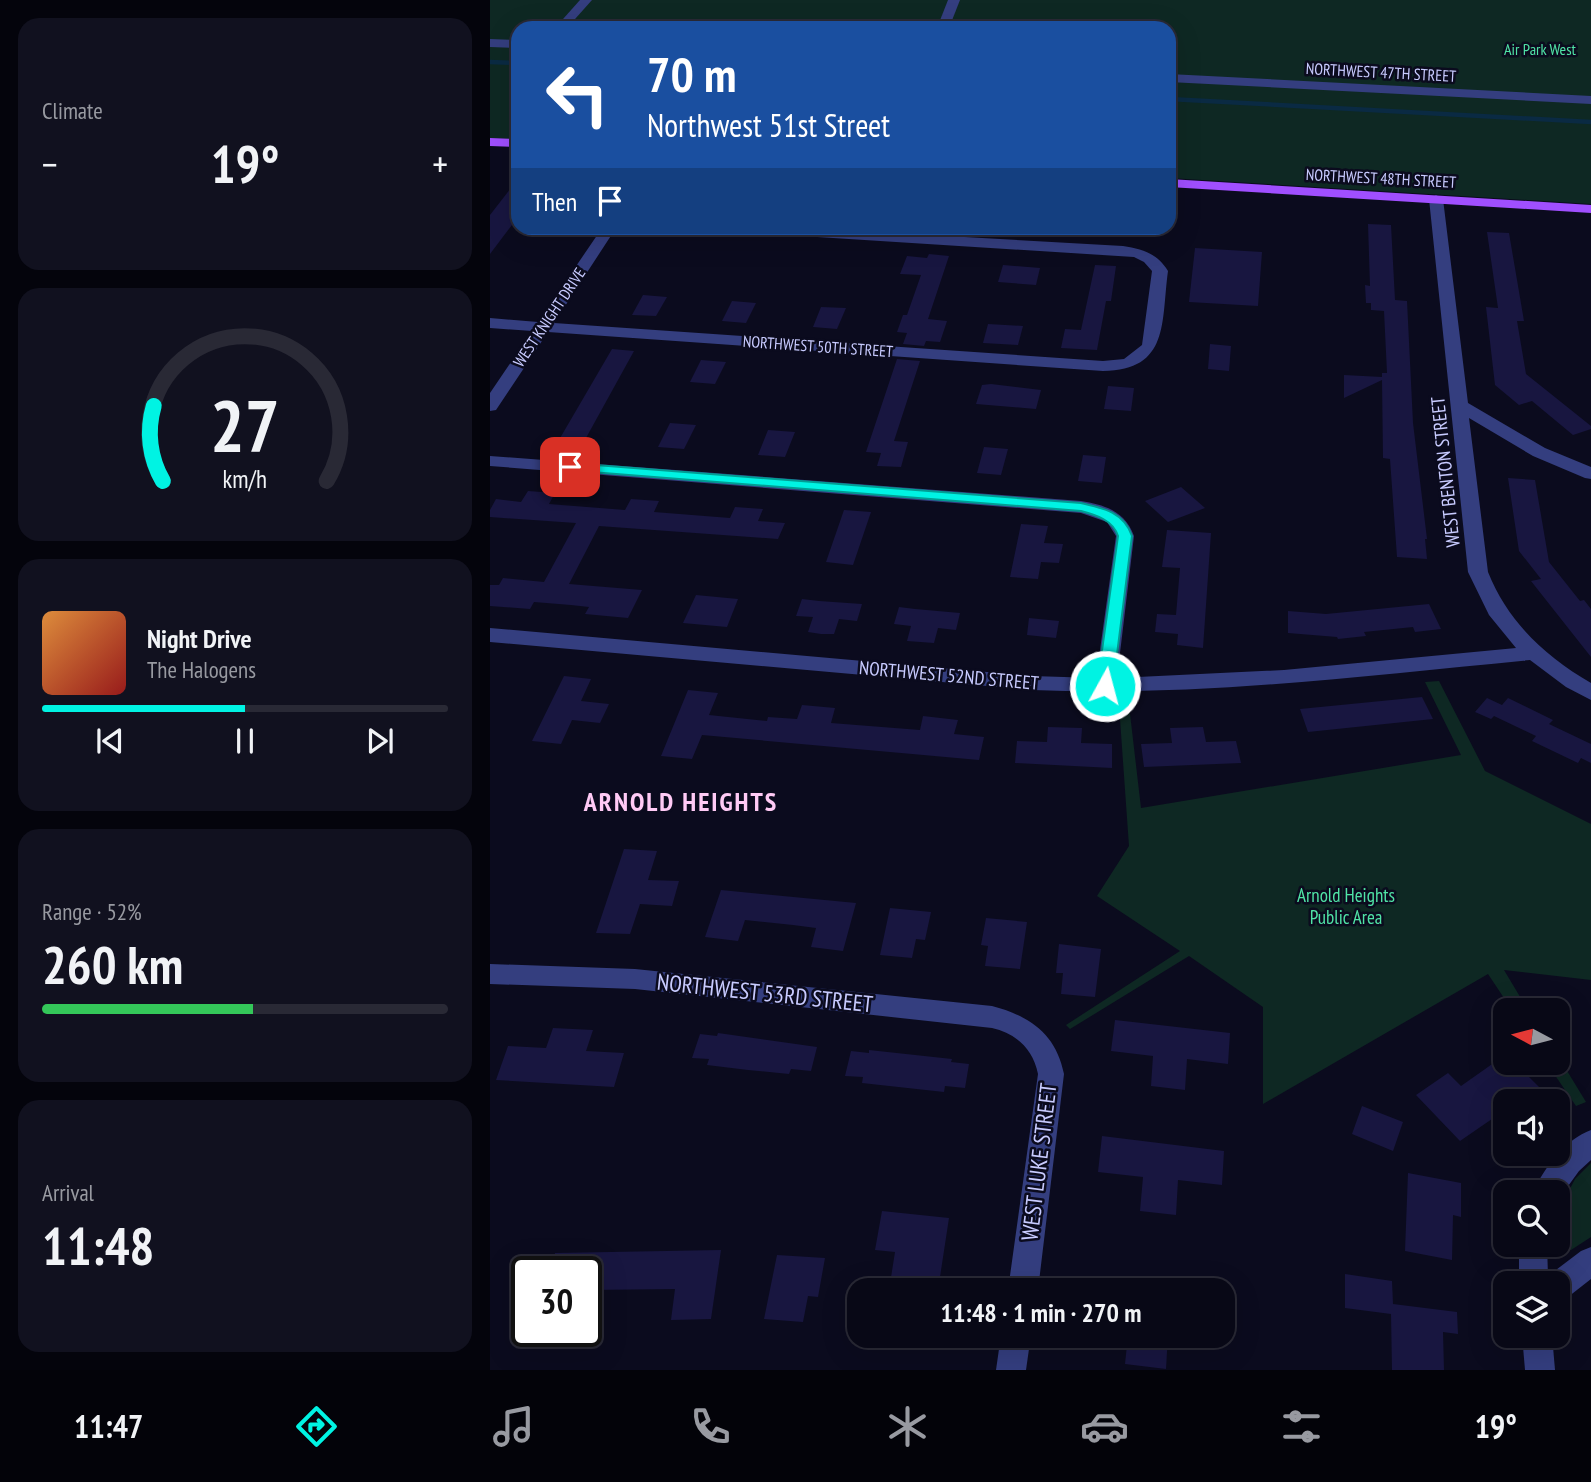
<!DOCTYPE html>
<meta charset="utf-8">
<style>
body{margin:0;font-family:"PT Sans Narrow",sans-serif;background:#11111f;color:#f1f3f6;height:100vh;display:flex;flex-direction:column;font-size:26px;white-space:nowrap}
*{box-sizing:border-box;margin:0}
p{font-size:23px;color:#989aa1}
.icon{flex:none;width:38px;height:38px;fill:none;stroke:currentColor;stroke-width:2;stroke-linecap:round;stroke-linejoin:round}
.map{position:relative;flex:1;overflow:hidden}
.sheet{display:flex;flex-direction:column;gap:18px;padding:18px;background:#04040c;width:490px}
.sheet>*{flex:none}
.banner{position:absolute;left:21px;top:21px;width:665px;height:214px;border-radius:21px;box-shadow:0 7px 28px #0002,0 0 0 2px #292935;background:#1a4fa0;color:#fff;overflow:hidden}
.needle{width:46px;rotate:277deg}
.fabs{position:absolute;left:1003px;top:998px;display:grid;gap:14px}
.fabs a{display:grid;place-items:center;width:77px;height:77px;border-radius:14px;background:#080816;box-shadow:0 7px 28px #0002,0 0 0 2px #292935;font-size:35px}
.speed{position:absolute;left:21px;top:1256px;display:flex;gap:14px;font-size:35px;font-weight:700;text-align:center}
.speed>*{display:grid;place-content:center;width:91px;height:91px;border-radius:50%;background:#080816;box-shadow:0 7px 28px #0002,0 0 0 2px #292935;line-height:1}
.speed .limit{border:4px solid #111;border-radius:10px;background:#fff;color:#111}
.pin{position:absolute;display:grid;place-items:center;width:60px;height:60px;color:#fff;margin:-30px;border-radius:14px;box-shadow:0 4px 10px #0006}
.me{position:absolute;width:77px;margin:-38px;rotate:7deg;stroke-linejoin:round;filter:drop-shadow(0 0 5px #0008)}
.turn{display:flex;align-items:center;gap:24px;height:147px;padding:0 21px;font-size:32px}
.turn .icon{width:91px;height:91px;stroke-width:2.5}
.turn b{display:block;font-size:49px;line-height:60px}
.then{display:flex;align-items:center;height:66px;padding:0 21px;background:#0003;gap:14px;font-size:26px}
.big{font-size:52px;font-weight:600;line-height:1.1}
.sheet .widget{flex:1;display:flex;flex-direction:column;justify-content:center;gap:10px;min-width:0;padding:0 24px;border-radius:21px;background:#11111f}
.sheet .dial{align-items:center;gap:0}
.dial svg{height:182px;overflow:visible;fill:none;stroke:#292935;stroke-width:7;stroke-linecap:round;text-anchor:middle}
.dial text{fill:#f1f3f6;stroke:none}
.song{display:flex;align-items:center;gap:21px}
.cover{width:84px;height:84px;border-radius:10px;background:linear-gradient(135deg,hsl(30 70% 55%),hsl(0 70% 35%))}
.played{height:7px;border-radius:4px;background:linear-gradient(90deg,#00f3e3 50%,#292935 50%)}
.keys{display:flex;justify-content:space-around;direction:ltr}
.heat{display:flex;justify-content:space-between;align-items:center;font-size:38px;direction:ltr}
.charge{height:10px;border-radius:5px;background:linear-gradient(90deg,#34c759 52%,#292935 0)}
.trip{position:absolute;left:357px;top:1278px;width:388px;height:70px;border-radius:21px;background:#080816;box-shadow:0 7px 28px #0002,0 0 0 2px #292935;font-weight:600;line-height:70px;text-align:center}
.menu{display:flex;height:112px;justify-content:space-around;align-items:center;background:#030309;color:#989aa1}
.menu .icon{width:49px;height:49px}
.menu .on{color:#00f3e3}
.menu b{font-size:32px;color:#f1f3f6}
main{display:flex;flex:1;min-height:0}
.map>svg:first-child{display:block}
.green{fill:#0e2823}
.lines{fill:none;stroke-linecap:round;stroke-linejoin:round}
.stream{stroke:#0a2a43;stroke-width:4.5}
.building{fill:#181640}
.minor{fill:#343e7f;fill-rule:evenodd}
.major{fill:#a04fff;fill-rule:evenodd}
.route{fill:#00f3e3;stroke:#009e94;stroke-width:2}
.labels{text-anchor:middle;stroke-width:5;stroke-linejoin:round;paint-order:stroke}
.far-park-label{font-size:16px;fill:#50e3a6;stroke:#0b0b1e}
.far-street-label{font-size:16px;fill:#c8cbff;stroke:#0b0b1e}
.street-label{font-size:19px;fill:#c8cbff;stroke:#0b0b1e}
.park-label{font-size:19px;fill:#50e3a6;stroke:#0b0b1e}
.near-street-label{font-size:23px;fill:#c8cbff;stroke:#0b0b1e}
.district-label{font-size:26px;font-weight:bold;letter-spacing:2px;fill:#ffcaf5;stroke:#0b0b1e}
</style>
<main>
<section class="sheet">
<div class="widget"><p>Climate</p>
<div class="heat"><a>−</a><b class="big">19°</b><a>+</a></div>
</div>
<div class="widget dial"><svg viewBox="0 0 100 80">
<path d="M14 69A42 42 0 1 1 86 69"/>
<path d="M14 69A42 42 0 0 1 10 36" stroke="#00f3e3"/>
<text x="50" y="56" font-size="32" font-weight="700">27</text>
<text x="50" y="72" font-size="11">km/h</text>
</svg></div>
<div class="widget">
<div class="song"><i class="cover"></i><div><b>Night Drive</b><p>The Halogens</p></div></div>
<div class="played"></div>
<div class="keys"><svg class="icon" aria-label="previous" viewBox="0 0 24 24"><path d="M18 5L8 12l10 7zM5 5v14"/></svg><svg class="icon" aria-label="pause" viewBox="0 0 24 24"><path d="M8 5v14M16 5v14"/></svg><svg class="icon" aria-label="next" viewBox="0 0 24 24"><path d="M6 5l10 7-10 7zM19 5v14"/></svg></div>
</div>
<div class="widget"><p>Range · 52%</p><b class="big">260 km</b><div class="charge"></div></div>
<div class="widget"><p>Arrival</p><b class="big">11:48</b></div>
</section>
<div class="map">
<svg width="1101" height="1370" viewBox="0 0 1101 1370">
<rect width="100%" height="100%" fill="#0b0b1e"/>
<g class="green">
<path d="M0,0h1101v100l-422,-22v-50h-651v16l-28,-1z"/>
<path d="M0,45l28,1v93l-28,-1z"/>
<path d="M679,81l422,22v101l-422,-26z"/>
<path d="M949,681l46,90 106,53v156l-87,-10 24,40h-16l-24,-36 -225,130v-97l-74,-51 -119,73 -4,-4 114,-74 -83,-55 32,-50 -10,-141h10l12,103 320,-53 -36,-73z"/>
<path d="M1068,1056l28,46 -10,4 -30,-44h12z"/>
<path d="M1101,1163v74l-20,13 -14,-6 1,-32 17,-33z"/>
</g>
<g class="lines">
<g class="stream">
<path d="M0,62l28,1"/>
<path d="M679,99l422,23"/>
</g>
</g>
<g class="building">
<path d="M28,179v38l-28,37v-39z"/>
<path d="M878,224l23,1 4,75 12,1 6,122 14,116h-2l2,20 -30,-2 -7,-98 -7,-1 -1,-78 -38,18v-23l38,2v-4h5l-3,-62 -13,-1v-7h-5l-1,-18 5,1z"/>
<path d="M997,232l22,1 15,88h-7l9,53 65,52v3l-18,6 -41,-34 -13,4 -24,-20 -9,-78 12,1z"/>
<path d="M705,248l67,4 -4,54 -69,-4z"/>
<path d="M439,254l20,2 -21,63 19,2 -7,21 -14,-1 -2,5 -21,-2 4,-11 -10,-1 6,-17h4l14,-40 -21,-1 7,-18 20,2z"/>
<path d="M513,265l37,3 -4,17 -38,-3z"/>
<path d="M605,265l21,1 -5,35h-5l-9,49 -36,-2 4,-19 16,1z"/>
<path d="M153,295l24,2 -11,19 -24,-1z"/>
<path d="M242,301l24,2 -10,20 -24,-2z"/>
<path d="M331,307l25,1 -9,21 -24,-2z"/>
<path d="M498,324l35,2 -5,19 -35,-2z"/>
<path d="M720,344l21,2 -2,25 -21,-2z"/>
<path d="M122,349l22,2 -53,96 -25,-2z"/>
<path d="M407,359l23,2 -26,80 14,1 -7,25 -24,-1 4,-13 -15,-1z"/>
<path d="M211,360l25,2 -11,22 -25,-2z"/>
<path d="M501,384l50,6 -5,19 -60,-5 6,-19z"/>
<path d="M618,386l26,2 -3,23 -27,-2z"/>
<path d="M180,423l26,2 -12,24 -26,-2z"/>
<path d="M278,430l27,2 -10,25 -27,-2z"/>
<path d="M494,447l24,2 -7,26 -24,-2z"/>
<path d="M593,455l23,2 -4,26 -24,-2z"/>
<path d="M1018,478l27,2 14,82 31,39 4,-1 7,9v48l-60,-76 10,-2 -22,-28z"/>
<path d="M691,487l24,21 -37,14 -23,-21z"/>
<path d="M38,491l27,2 -6,11 76,6 6,-11 28,2 -5,11 76,6 5,-11 28,2 -5,12 27,2 -7,16 -179,-13 -30,58 73,6 -14,28 -43,-4 4,-7 -18,-2 -37,-3 -4,7 -40,-3v-21h9l4,-7 41,4 32,-59 -86,-6v-7l6,-11 25,3z"/>
<path d="M354,510l27,2 -18,53 -27,-3z"/>
<path d="M531,524l27,2 -4,17 19,1 -4,19 -18,-1 -3,17 -28,-2z"/>
<path d="M677,530l44,3 -8,115 -26,-3 1,-11 -23,-2 2,-18 19,1 4,-47 -18,-1z"/>
<path d="M206,595l42,4 -11,28 -44,-4z"/>
<path d="M312,599l17,2 43,3 -5,17 -18,-2 -5,15h-13l-13,-2 5,-15 -17,-1z"/>
<path d="M939,604l12,25 -26,3 -2,-5 -49,5 2,4 -28,3 -1,-2 -49,-4v-22l38,3z"/>
<path d="M409,607l16,2 45,4 -4,17 -18,-2 -4,15 -27,-2 4,-15 -17,-2z"/>
<path d="M539,618l30,3 -3,17 -29,-3z"/>
<path d="M74,676l27,3 -10,22 28,3 -9,19 -28,-3 -11,24 -29,-3z"/>
<path d="M198,690l30,3 -9,22 58,6 1,-4 29,2 5,-14 33,3 -4,15 89,7 3,-14 35,4 -4,14 30,3 -5,23 -277,-25 -10,24 -31,-3z"/>
<path d="M932,697l11,22 -125,13 -8,-23z"/>
<path d="M997,698l15,7 6,-7 45,22 -4,4 42,20v19l-10,-5 -3,5 -46,-22 4,-5 -42,-20 -3,3 -16,-7z"/>
<path d="M558,727l34,1 -1,15 31,1v24l-97,-5 2,-22 30,1z"/>
<path d="M713,727l3,15 30,-1 5,22 -97,4 -3,-23 31,-1 -2,-15z"/>
<path d="M134,849l33,2 -9,29 31,1 -7,25 -32,-2 -10,30 -34,-1z"/>
<path d="M231,890l135,13 -13,48 -32,-4 5,-19 -23,-3 -48,-5 -7,21 -33,-4z"/>
<path d="M400,908l41,4 -6,28 -9,-1 -4,19 -32,-3z"/>
<path d="M496,918l41,4 -7,47 -35,-3 3,-20 -7,-1z"/>
<path d="M569,944l42,5 -6,48 -34,-3 2,-21h-7z"/>
<path d="M625,1020l115,13 -2,31 -41,-5 -2,31 -34,-4 2,-30 -42,-5z"/>
<path d="M63,1028l40,2 -7,21 38,2 -10,34 -118,-7 12,-34 38,2z"/>
<path d="M228,1033l99,14 -6,24 -20,-2 -2,5 -41,-4 -41,-5 2,-6 -17,-1 8,-24 17,2z"/>
<path d="M379,1050l83,9 -1,3 18,2 -4,24 -20,-2 -1,6 -82,-9 1,-6 -18,-1 6,-25 18,2z"/>
<path d="M1015,1055v7h9l31,31 -10,8h-30v9l-45,31 -44,-46 32,-22 13,13z"/>
<path d="M872,1106l41,16 -10,29 -41,-17z"/>
<path d="M612,1136l122,15 -2,34 -44,-5 -2,35 -36,-4 3,-34 -45,-5z"/>
<path d="M918,1173l53,10v34l-8,-2 -1,45 -47,-9z"/>
<path d="M392,1211l67,7 -11,72h-49l6,-38 -20,-2z"/>
<path d="M231,1250l-10,69 -40,1 4,-31 -89,1v-18h-35l4,-19z"/>
<path d="M287,1255l48,3 -7,39 -10,-1 -5,26 -39,-3z"/>
<path d="M855,1274l47,7 1,23 64,8 1,22 -15,-2 1,38h-52l-1,-56 -46,-6z"/>
<path d="M638,1335h40l-2,34 -41,-5z"/>
</g>
<g class="lines">
<g class="minor">
<path d="M90,0h12l-25,28h-12z"/>
<path d="M458,0h12l-11,28h-12z"/>
<path d="M0,39l28,1v8l-28,-1z"/>
<path d="M679,74l422,22v8l-422,-22z"/>
<path d="M946,195l7,4 25,204 77,45 46,19v12l-6,-1 -52,-22 -64,-38 19,154c20,50 57,84 103,111v17l-25,-13 -36,-27c-167,16 -331,37 -498,30l-542,-48v-14l542,48 64,2 20,-142 -9,-14 -26,-9 -591,-47v-10l591,45c24,4 44,10 53,35l-17,142 167,-8 232,-22 -27,-33 -21,-43 -39,-373z"/>
<path d="M112,228h14l-62,95 549,38 21,-2 18,-14 10,-74 -8,-9 -10,-5 -396,-25 -7,-4h73l319,18c19,3 34,7 45,25 -7,51 2,99 -65,100l-555,-39 -52,78 -6,1v-18l42,-62 -42,-3v-10l48,4z"/>
<path d="M0,964l145,5 357,37c38,10 64,28 72,68l-26,216h-30l30,-216c-5,-25 -21,-40 -46,-46l-357,-39 -145,-5z"/>
<path d="M1101,1130v30l-12,11 -21,29v-8h-25c11,-24 33,-53 58,-62z"/>
<path d="M1029,1244h28l1,32 33,-25 10,-4v32l-23,18 -10,4v-18h-39z"/>
<path d="M511,1335h30l-5,35h-30z"/>
<path d="M1032,1335h30l3,35h-30z"/>
</g>
<g class="major">
<path d="M0,138l28,1v8l-28,-1z"/>
<path d="M679,179l422,26v8l-422,-26z"/>
</g>
</g>
<path class="route" d="M80,463l511,40c22,5 43,9 51,33l-19,150 -8,5 -8,-5 21,-150c-5,-16 -22,-21 -37,-25l-515,-41 -2,-3z"/>
<g class="labels">
<g class="far-park-label">
<text x="1050" y="55">Air Park West</text>
</g>
<g class="far-street-label">
<text transform="translate(891 72) rotate(3)" y="6">NORTHWEST 47TH STREET</text>
<text transform="translate(891 178) rotate(3)" y="6">NORTHWEST 48TH STREET</text>
<text transform="translate(59 317) rotate(-56)" y="6">WEST KNIGHT DRIVE</text>
<text transform="translate(328 346) rotate(4)" y="6">NORTHWEST 50TH STREET</text>
</g>
<g class="street-label">
<text transform="translate(955 472) rotate(-96)" y="7">WEST BENTON STREET</text>
<text transform="translate(459 675) rotate(5)" y="7">NORTHWEST 52ND STREET</text>
</g>
<g class="park-label">
<text x="856" y="902">Arnold Heights<tspan x="856" dy="22">Public Area</tspan></text>
</g>
<g class="near-street-label">
<text transform="translate(275 993) rotate(6)" y="8">NORTHWEST 53RD STREET</text>
<text transform="translate(549 1162) rotate(-83)" y="8">WEST LUKE STREET</text>
</g>
<g class="district-label">
<text x="191" y="811">ARNOLD HEIGHTS</text>
</g>
</g>
</svg>
<div class="fabs">
<a><svg class="needle" viewBox="-14 -14 28 28"><path d="M0-13l5 13h-10z" fill="#e53935"/><path d="M0 13l5-13h-10z" fill="#989aa1"/></svg></a>
<a><svg class="icon" aria-label="sound" viewBox="0 0 24 24"><path d="M4 9h4l5-4v14l-5-4H4zM17 9q2 3 0 6"/></svg></a>
<a><svg class="icon" aria-label="search" viewBox="0 0 24 24"><circle cx="10" cy="10" r="6"/><path d="M15 15l6 6"/></svg></a>
<a><svg class="icon" aria-label="layers" viewBox="0 0 24 24"><path d="M12 4l9 5-9 5-9-5zM3 14l9 5 9-5"/></svg></a>
</div>
<div class="speed"><div class="limit">30</div></div>
<div class="pin" style="left:80px;top:467px;background:#d93025"><svg class="icon" aria-label="arrive" viewBox="0 0 24 24"><path d="M6 21V4h12l-3 4 3 4H6"/></svg></div>
<svg class="me" style="left:615px;top:686px" viewBox="-20 -20 40 40"><circle r="17" fill="#00f3e3" stroke="#fff" stroke-width="3"/><path d="M0-11L8 9 0 5-8 9z" fill="#fff"/></svg>
<div class="trip">11:48 · 1 min · 270 m</div>
<div class="banner">
<div class="turn"><svg class="icon" aria-label="left" viewBox="0 0 24 24"><path d="M17 20v-9H6M10 6l-5 5 5 5"/></svg><div><b>70 m</b>Northwest 51st Street</div></div>
<div class="then">Then<svg class="icon" aria-label="arrive" viewBox="0 0 24 24"><path d="M6 21V4h12l-3 4 3 4H6"/></svg></div>
</div>
</div>
</main>
<nav class="menu">
<b>11:47</b>
<svg class="icon on" aria-label="directions" viewBox="0 0 24 24"><path d="M12 3l9 9-9 9-9-9zM9 14v-3h6M13 9l2 2-2 2"/></svg>
<svg class="icon" aria-label="music" viewBox="0 0 24 24"><path d="M9 18V5l10-2v13"/><circle cx="6" cy="18" r="3"/><circle cx="16" cy="16" r="3"/></svg>
<svg class="icon" aria-label="phone" viewBox="0 0 24 24"><path d="M5 4h4l2 5-3 2q2 4 5 5l2-3 5 2v4C11 20 4 13 5 4z"/></svg>
<svg class="icon" aria-label="climate" viewBox="0 0 24 24"><path d="M12 3v18M4 7l16 10M4 17L20 7"/></svg>
<svg class="icon" aria-label="car" viewBox="0 0 24 24"><path d="M5 17H2v-5l4-1 3-4h7l3 4 3 1v5h-3M9 17h6M6 11h13"/><circle cx="7" cy="17" r="2"/><circle cx="17" cy="17" r="2"/></svg>
<svg class="icon" aria-label="filters" viewBox="0 0 24 24"><path d="M4 7h16M4 17h16"/><circle cx="9" cy="7" r="2"/><circle cx="15" cy="17" r="2"/></svg>
<b>19°</b>
</nav>
